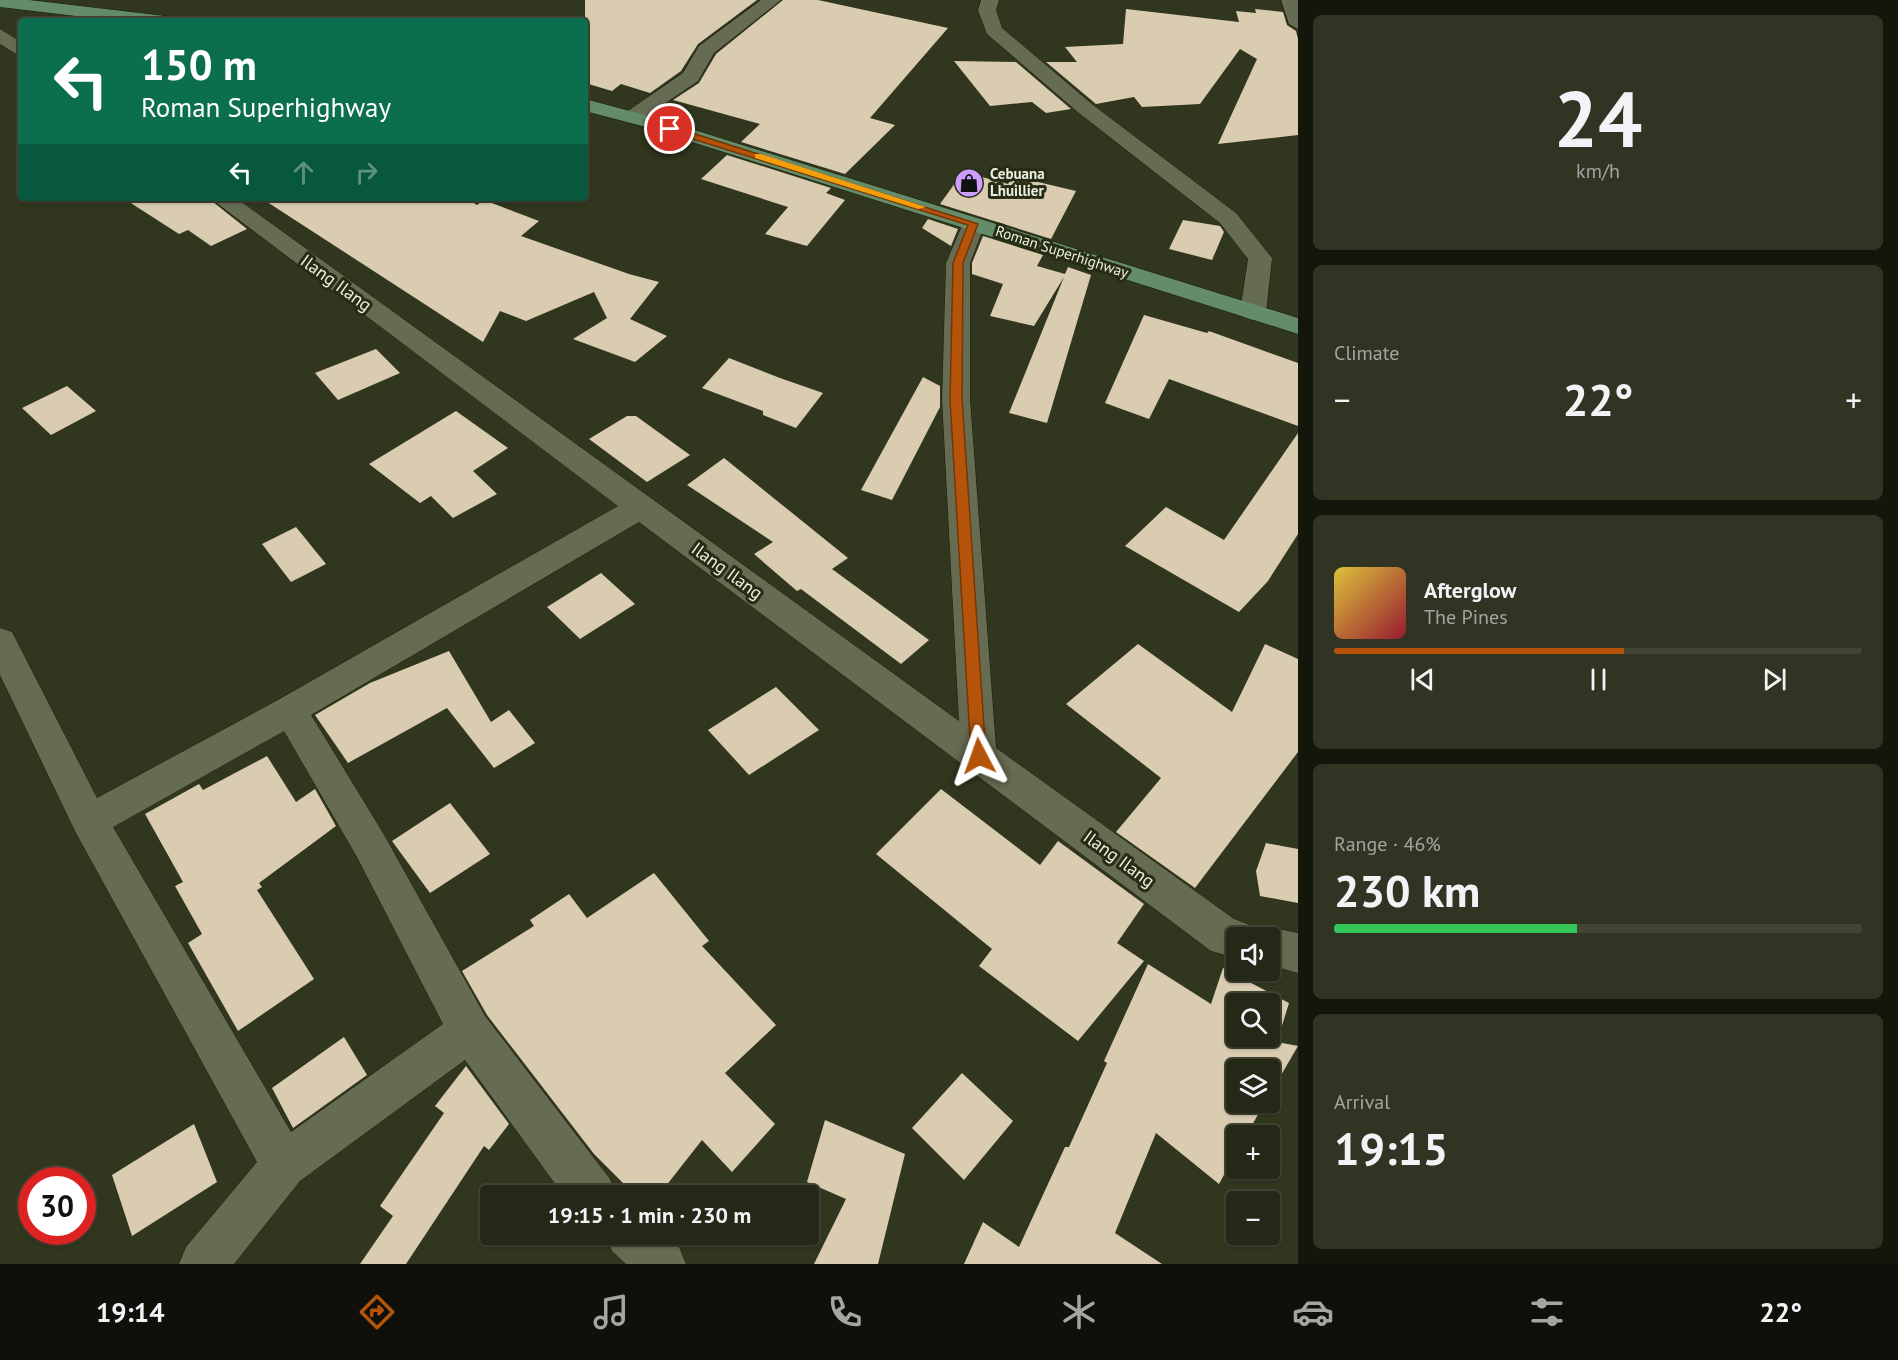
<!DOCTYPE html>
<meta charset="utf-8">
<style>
body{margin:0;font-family:"PT Sans",sans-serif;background:#313423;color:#f1f3f6;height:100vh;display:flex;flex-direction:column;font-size:22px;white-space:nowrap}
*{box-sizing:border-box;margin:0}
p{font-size:20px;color:#a3a6a1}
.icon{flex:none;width:33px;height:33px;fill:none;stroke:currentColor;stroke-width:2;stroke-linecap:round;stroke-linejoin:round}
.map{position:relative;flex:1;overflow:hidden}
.details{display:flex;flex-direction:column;gap:15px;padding:15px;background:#14160c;width:600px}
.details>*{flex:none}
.top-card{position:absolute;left:18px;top:18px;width:570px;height:183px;border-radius:6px;box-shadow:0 2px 4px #0004,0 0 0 2px #424435;background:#0b6e4f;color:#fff;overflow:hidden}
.buttons{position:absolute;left:1226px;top:927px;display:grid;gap:12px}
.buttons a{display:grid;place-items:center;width:54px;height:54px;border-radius:6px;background:#252816;box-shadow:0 2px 4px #0004,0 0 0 2px #424435;font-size:30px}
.speed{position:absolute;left:18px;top:1167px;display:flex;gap:12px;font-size:30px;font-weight:700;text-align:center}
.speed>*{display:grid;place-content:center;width:78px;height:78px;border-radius:50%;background:#252816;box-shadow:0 2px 4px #0004,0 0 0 2px #424435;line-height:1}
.speed .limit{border:9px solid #d22;background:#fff;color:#111}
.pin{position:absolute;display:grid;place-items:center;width:51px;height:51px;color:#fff;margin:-26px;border:3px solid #fff;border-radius:50%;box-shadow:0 2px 6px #0007}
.me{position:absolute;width:66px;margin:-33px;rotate:356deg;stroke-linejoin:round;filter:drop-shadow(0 0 4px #0008)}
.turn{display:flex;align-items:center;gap:21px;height:126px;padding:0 24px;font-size:27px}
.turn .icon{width:78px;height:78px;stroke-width:2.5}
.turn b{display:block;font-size:42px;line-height:51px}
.lanes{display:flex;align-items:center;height:57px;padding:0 24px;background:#0003;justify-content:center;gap:30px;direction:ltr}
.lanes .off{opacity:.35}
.big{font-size:45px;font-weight:800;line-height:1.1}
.details .widget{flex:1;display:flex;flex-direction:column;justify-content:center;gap:9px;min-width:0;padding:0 21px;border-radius:9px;background:#313423}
.details .dial{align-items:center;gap:0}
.dial b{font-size:78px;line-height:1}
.song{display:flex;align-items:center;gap:18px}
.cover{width:72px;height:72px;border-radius:9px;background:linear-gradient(135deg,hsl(50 70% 55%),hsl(350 70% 35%))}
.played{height:6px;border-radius:3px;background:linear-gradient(90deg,#b45309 55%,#424435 55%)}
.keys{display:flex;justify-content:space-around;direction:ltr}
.heat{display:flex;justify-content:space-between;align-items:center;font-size:33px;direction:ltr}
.charge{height:9px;border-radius:4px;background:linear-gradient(90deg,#34c759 46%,#424435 0)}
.trip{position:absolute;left:480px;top:1185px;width:339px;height:60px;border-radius:6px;background:#252816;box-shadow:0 2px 4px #0004,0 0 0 2px #424435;font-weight:800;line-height:60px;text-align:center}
.tab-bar{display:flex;height:96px;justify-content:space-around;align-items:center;background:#0f1009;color:#a3a6a1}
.tab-bar .icon{width:42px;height:42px}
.tab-bar .on{color:#b45309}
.tab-bar b{font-size:27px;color:#f1f3f6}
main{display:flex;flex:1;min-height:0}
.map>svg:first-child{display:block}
.building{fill:#daccb1;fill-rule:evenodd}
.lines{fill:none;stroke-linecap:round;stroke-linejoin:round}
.street-casing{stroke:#191d07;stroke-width:1}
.primary-casing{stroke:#191d07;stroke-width:1}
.street{fill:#666c52;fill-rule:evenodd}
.primary{fill:#648c68;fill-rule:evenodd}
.route{fill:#b45309;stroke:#753606;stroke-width:1.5}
.slow{fill:#f59e0b}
.labels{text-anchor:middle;stroke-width:6;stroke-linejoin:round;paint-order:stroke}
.far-poi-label{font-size:15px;font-weight:bold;fill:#ebefe0;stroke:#272c15;text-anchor:start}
.far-street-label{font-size:15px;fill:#ebefe0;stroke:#272c15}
.street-label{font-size:18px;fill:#ebefe0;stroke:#272c15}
</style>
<main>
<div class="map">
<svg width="1298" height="1264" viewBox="0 0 1298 1264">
<rect width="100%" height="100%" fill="#31361e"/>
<g class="building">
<path d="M585,0h172l-59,44 -17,27 -31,22 -29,-9 -9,7 -27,-8z"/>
<path d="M783,0h35l130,28 -78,90 25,7 -50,49 -104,-32 19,-18 -87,-24 26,-17 17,-29z"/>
<path d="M1126,9l113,13 -3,-11 20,2 -1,-4 28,3 4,13 9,6 2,8v96l-80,9 39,-85 -17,-10 -40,55 -58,3 -8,-10 -38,7 -50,-42h31l-12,-15 58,-3z"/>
<path d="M954,61l62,1 55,47 -25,4 -14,-11 -42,4z"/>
<path d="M727,155l104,33 -5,5 19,7 -38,46 -42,-12 23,-27 -87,-28z"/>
<path d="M963,172l45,12 5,-8 63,15 -25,48 -111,-35z"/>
<path d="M123,198h85l39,31 -36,17 -23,-16 -9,4z"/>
<path d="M261,198h204l12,7 7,-5 55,21 -18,15 108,38 30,8 -29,37 37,17 -32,26 -62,-23 34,-21 -13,-26 -68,29 -26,-10 -17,31z"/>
<path d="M928,219l30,10 -7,17 -29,-18z"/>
<path d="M1183,220l37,6 4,6 -12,28 -43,-11z"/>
<path d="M983,236l60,19 -6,11 28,8 3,-7 23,8 -44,148 -38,-10 55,-136 -30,49 -44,-10 13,-32 -31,-10v-11z"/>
<path d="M1144,315l63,18 2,-2 89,32v63l-129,-47 -20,40 -44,-16z"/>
<path d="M376,349l24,24 -62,27 -23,-27z"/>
<path d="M729,358l51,20 43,15 -27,35 -33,-13v-4l-61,-23z"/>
<path d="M923,377l17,9v21l-48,93 -31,-10z"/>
<path d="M67,386l29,25 -45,24 -29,-27z"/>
<path d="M456,411l52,37 -35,23 24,23 -44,24 -22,-22 -11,7 -51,-39z"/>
<path d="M627,416h9l54,39 -43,27 -58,-43z"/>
<path d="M1298,433v101l-30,47 -29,31 -114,-66 41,-39 58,33z"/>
<path d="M724,458l124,100 -16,11 97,71 -28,24 -100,-75 -4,2 -43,-37 19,-12 -86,-57z"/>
<path d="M296,527l30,37 -35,18 -29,-38z"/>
<path d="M601,573l34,31 -55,35 -33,-32z"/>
<path d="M1138,644l94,68 33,-68 33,15v93l-103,136 -79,-56 45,-54 -95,-74z"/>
<path d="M449,651l42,71 18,-12 26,33 -41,25 -47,-60 -99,55 -33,-48 55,-32z"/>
<path d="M776,687l43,43 -70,45 -41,-45z"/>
<path d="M267,756l29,46 19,-13 21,37 -77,57 3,4 -5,3 57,89 -76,52 -50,-88 14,-9 -27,-48 8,-4 -38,-68 54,-30 4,6z"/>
<path d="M941,789l99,76 18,-24 86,63 -27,39 27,18 -66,80 -99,-75 13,-17 -116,-95z"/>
<path d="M450,803l40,51 -60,39 -38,-52z"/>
<path d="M1266,843l32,6v54l-38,-7 -4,-25z"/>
<path d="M654,873l55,68 -7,5 74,79 -51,48 50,51 -43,48 -30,-32 -44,56h-22l-42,-42 -107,-139 -25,-44 72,-45 -4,-6 39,-26 18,24z"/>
<path d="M1148,964l63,40 12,-36 66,35 -12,39 21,4 -29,50v-26h-33v32h29l-19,34h-10v17l-17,31 -63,-51 -41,100 47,31h-198l19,-42 36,25 46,-100h4l38,-84 -3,-2zM1236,1004h33v32h-33z"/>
<path d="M344,1037l23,38 -74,53 -21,-40z"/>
<path d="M466,1066l43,58 -20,26 -5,-4 -78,118h-46l33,-48 -13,-10 64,-93 -9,-7z"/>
<path d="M962,1073l51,48 -49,59 -52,-52z"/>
<path d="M825,1120l80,34 -27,110h-64l32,-65 -39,-17z"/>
<path d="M194,1124l23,58 -85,54 -20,-61z"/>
</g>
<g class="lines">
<g class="street-casing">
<g id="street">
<path d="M761,0h20l-67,53 -16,28 -59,40h-14l-3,-4 3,-4 58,-40 16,-27z"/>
<path d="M981,0h18l-3,10 6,18 91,77 143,108 36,45 -6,54 -4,5 -9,3 -9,-3 -4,-5 8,-53 -28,-36 -141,-110 -92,-79 -9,-24z"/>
<path d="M1281,0h17v29l-9,-5z"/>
<path d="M0,29l21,13v15l-21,-13z"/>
<path d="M210,198h26l723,523 -17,-322 4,-136 19,-44h16l4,5 -15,39v136l26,349 238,171 16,6 4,9 15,-7 29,6v40l-29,-8v-27h-33v20l-25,-7 -572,-429 -328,193 72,118 102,183 125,163 6,17h-52l-99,-136 -165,121 -66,83h-55l7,-17 71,-85 -181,-329 -76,-158v-47l12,4 85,166 181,-98 340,-194zM284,731l73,126 86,167 -152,108 -178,-305z"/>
<path d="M605,1234h60l14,13 7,17h-60l-14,-13z"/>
</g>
</g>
<g class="primary-casing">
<g id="primary">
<path d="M0,0h29l136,16 9,5h-56l-118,-14z"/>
<path d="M585,99l71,19 642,200v16l-656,-208 -57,-15z"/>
</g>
</g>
<use href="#street" class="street"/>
<use href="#primary" class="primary"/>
</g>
<path class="route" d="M670,126l308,98 -15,39 -1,136 24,357 -2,4h-11l-2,-4 -21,-357 3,-136 15,-38 -301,-94z"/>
<path class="slow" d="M755,154h6l165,53 -8,2 -163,-51z"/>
<defs>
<g id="shop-disc" transform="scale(1.5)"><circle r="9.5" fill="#cf9dff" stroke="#272c15"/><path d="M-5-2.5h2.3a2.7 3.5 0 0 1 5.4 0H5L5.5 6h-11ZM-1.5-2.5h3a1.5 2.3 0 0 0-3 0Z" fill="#111"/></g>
</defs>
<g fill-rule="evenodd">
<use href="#shop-disc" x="969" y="183"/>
</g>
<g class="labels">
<g class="far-poi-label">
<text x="990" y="179">Cebuana<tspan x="990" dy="17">Lhuillier</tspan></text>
</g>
<g class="far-street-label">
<text transform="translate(1062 252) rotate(18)" y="5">Roman Superhighway</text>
</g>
<g class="street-label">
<text transform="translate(336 283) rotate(36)" y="6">Ilang Ilang</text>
<text transform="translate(727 571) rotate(36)" y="6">Ilang Ilang</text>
<text transform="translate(1119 859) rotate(36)" y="6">Ilang Ilang</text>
</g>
</g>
</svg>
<div class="buttons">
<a><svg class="icon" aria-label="sound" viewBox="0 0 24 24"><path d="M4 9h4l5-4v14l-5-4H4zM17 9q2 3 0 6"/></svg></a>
<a><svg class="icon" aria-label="search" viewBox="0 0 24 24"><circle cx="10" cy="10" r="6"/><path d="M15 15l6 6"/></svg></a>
<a><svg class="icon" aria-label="layers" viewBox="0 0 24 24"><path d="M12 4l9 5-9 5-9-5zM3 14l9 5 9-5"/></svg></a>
<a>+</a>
<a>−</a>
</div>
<div class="speed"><div class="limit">30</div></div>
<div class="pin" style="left:670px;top:129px;background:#d93025"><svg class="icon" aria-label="arrive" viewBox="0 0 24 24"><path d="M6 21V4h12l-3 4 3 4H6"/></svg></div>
<svg class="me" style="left:979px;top:756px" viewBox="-20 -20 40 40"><path d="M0-17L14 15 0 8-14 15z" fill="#b45309" stroke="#fff" stroke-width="4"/></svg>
<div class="trip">19:15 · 1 min · 230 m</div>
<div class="top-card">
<div class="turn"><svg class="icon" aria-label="left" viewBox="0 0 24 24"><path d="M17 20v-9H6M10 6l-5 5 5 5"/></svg><div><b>150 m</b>Roman Superhighway</div></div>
<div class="lanes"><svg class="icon" aria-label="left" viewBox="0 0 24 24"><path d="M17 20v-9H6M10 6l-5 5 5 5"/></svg><svg class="icon off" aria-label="ahead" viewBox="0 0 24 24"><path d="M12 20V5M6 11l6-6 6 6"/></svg><svg class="icon off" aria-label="right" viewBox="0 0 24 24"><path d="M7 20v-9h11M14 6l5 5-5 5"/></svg></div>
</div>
</div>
<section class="details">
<div class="widget dial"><b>24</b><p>km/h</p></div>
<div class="widget"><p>Climate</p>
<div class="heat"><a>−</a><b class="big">22°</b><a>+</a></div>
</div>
<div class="widget">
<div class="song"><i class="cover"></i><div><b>Afterglow</b><p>The Pines</p></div></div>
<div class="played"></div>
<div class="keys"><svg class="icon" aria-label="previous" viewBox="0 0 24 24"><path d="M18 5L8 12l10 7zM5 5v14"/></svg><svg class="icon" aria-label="pause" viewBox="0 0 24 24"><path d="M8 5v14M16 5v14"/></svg><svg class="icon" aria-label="next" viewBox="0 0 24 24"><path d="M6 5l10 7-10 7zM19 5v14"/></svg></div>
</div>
<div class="widget"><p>Range · 46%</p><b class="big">230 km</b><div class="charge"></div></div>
<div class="widget"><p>Arrival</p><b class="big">19:15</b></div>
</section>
</main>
<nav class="tab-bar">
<b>19:14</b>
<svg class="icon on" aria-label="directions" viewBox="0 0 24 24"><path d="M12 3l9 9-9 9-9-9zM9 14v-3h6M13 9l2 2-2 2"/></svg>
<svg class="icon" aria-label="music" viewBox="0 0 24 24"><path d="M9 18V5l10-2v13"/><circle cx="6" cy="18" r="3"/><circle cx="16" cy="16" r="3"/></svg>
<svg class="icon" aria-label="phone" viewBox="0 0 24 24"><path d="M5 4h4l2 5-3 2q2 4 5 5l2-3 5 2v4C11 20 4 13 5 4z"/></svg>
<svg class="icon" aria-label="climate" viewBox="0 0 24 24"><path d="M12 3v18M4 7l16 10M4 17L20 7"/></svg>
<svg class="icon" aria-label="car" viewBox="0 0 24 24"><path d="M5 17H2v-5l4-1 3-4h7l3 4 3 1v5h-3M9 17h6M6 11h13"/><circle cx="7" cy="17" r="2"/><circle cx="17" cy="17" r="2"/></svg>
<svg class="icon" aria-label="filters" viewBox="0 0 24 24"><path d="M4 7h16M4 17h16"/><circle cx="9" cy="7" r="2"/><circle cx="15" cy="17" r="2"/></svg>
<b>22°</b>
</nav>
